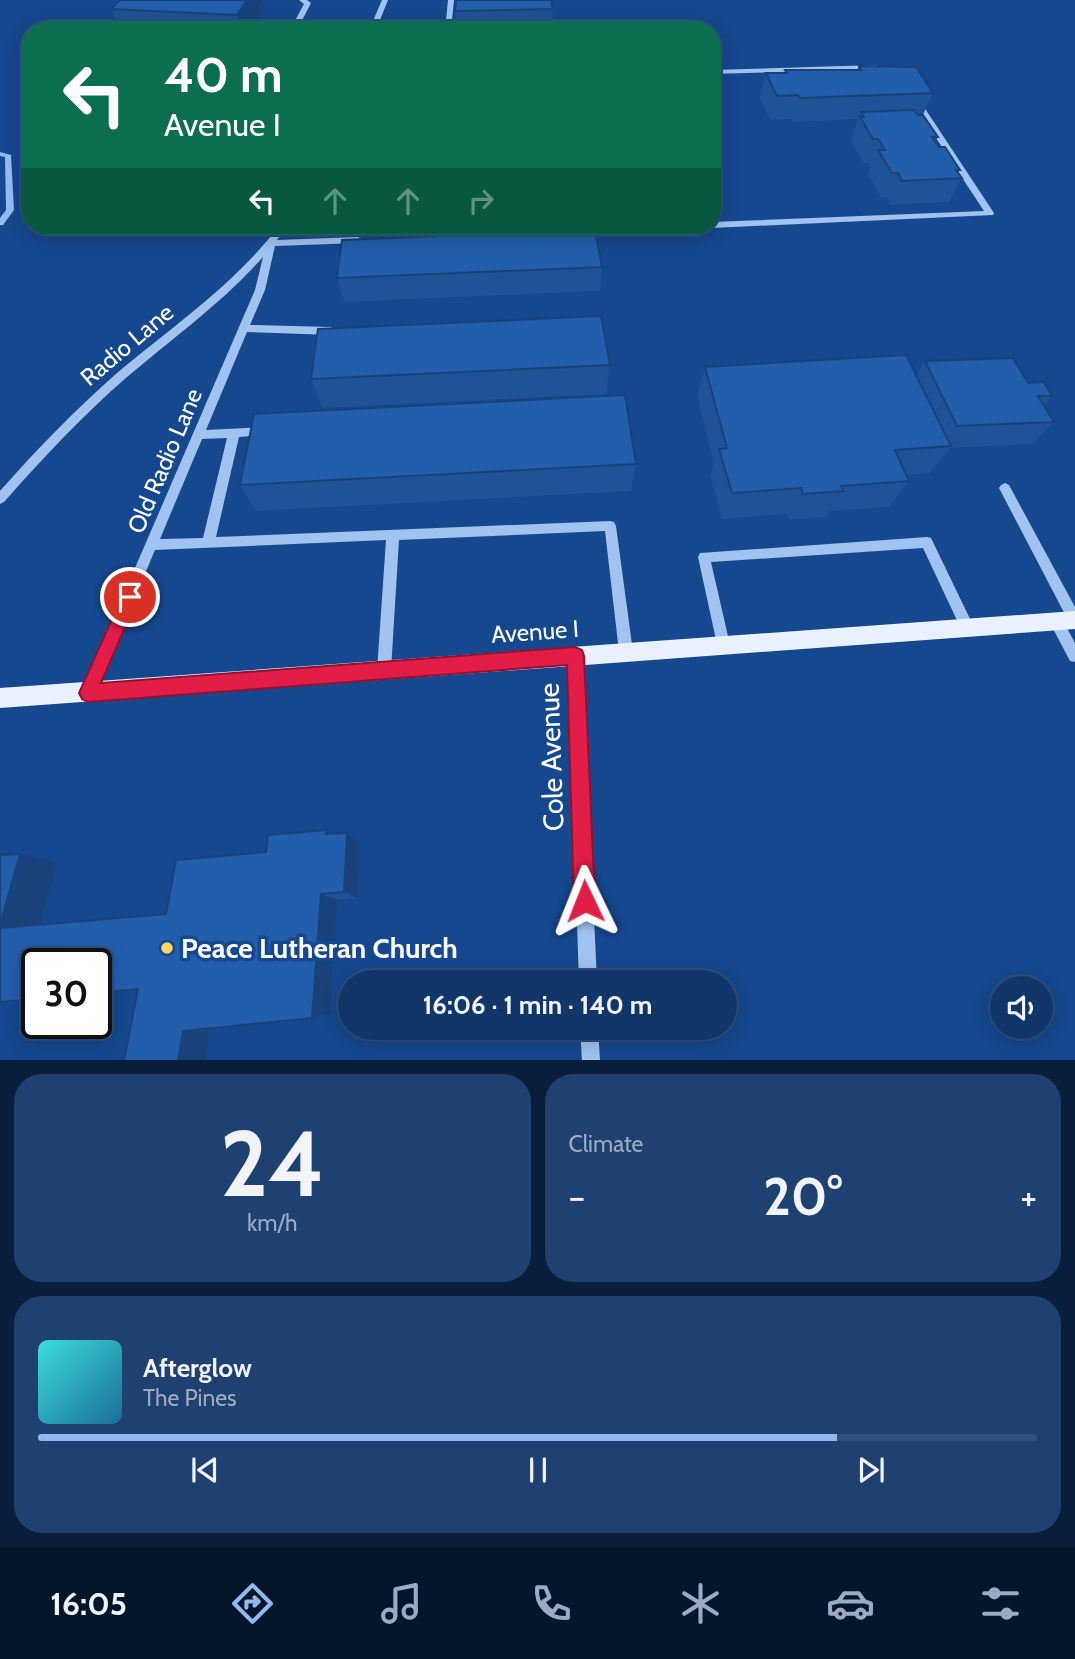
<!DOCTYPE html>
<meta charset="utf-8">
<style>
body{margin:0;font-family:Cabin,sans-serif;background:#1e4172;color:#f1f3f6;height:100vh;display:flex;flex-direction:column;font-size:26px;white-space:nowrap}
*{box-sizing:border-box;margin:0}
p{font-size:23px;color:#9cabc1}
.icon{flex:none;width:38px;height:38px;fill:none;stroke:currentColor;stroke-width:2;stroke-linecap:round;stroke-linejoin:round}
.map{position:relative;height:1060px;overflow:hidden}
.side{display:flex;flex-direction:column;gap:14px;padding:14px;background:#091e3a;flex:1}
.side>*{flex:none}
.banner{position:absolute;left:21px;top:21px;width:700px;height:214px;border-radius:28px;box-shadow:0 4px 18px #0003,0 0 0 2px #30507e;background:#0b6e4f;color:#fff;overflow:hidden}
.tools{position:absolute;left:990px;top:976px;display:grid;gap:14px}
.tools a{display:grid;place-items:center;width:63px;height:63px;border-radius:50%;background:#10366a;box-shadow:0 4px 18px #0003,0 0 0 2px #30507e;font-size:35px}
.speed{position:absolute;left:21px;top:948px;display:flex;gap:14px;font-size:35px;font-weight:700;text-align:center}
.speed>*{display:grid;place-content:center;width:91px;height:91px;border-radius:50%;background:#10366a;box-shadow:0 4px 18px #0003,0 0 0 2px #30507e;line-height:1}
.speed .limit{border:4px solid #111;border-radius:10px;background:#fff;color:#111}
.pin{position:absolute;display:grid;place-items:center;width:60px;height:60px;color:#fff;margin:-30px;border:4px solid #fff;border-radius:50%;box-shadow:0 2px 7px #0007}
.me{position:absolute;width:77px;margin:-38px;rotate:358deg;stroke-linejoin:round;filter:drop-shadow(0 0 5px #0008)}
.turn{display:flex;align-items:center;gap:24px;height:147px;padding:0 28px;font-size:32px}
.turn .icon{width:91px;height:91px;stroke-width:2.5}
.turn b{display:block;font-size:49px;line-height:60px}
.lanes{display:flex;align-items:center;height:66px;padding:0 28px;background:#0003;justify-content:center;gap:35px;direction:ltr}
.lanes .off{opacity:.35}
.big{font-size:52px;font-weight:700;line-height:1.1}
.side .tile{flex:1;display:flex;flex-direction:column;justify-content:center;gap:10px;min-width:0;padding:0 24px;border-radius:28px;background:#1e4172}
.side .dial{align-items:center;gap:0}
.dial b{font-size:91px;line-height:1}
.song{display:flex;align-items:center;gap:21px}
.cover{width:84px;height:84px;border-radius:10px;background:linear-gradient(135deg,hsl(180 70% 55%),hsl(200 70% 35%))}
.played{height:7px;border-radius:4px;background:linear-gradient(90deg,#90b9f0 80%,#30507e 80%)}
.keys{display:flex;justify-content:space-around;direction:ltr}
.heat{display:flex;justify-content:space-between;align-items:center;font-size:38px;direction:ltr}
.side .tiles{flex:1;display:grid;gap:14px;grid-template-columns:1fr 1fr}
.tile:last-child{grid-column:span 2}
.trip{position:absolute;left:338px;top:970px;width:399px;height:70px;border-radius:35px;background:#10366a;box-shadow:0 4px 18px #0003,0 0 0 2px #30507e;font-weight:700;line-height:70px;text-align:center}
.tab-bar{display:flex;height:112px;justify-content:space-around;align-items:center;background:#06162a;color:#9cabc1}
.tab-bar .icon{width:49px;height:49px}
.tab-bar .active{color:#90b9f0}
.tab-bar b{font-size:32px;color:#f1f3f6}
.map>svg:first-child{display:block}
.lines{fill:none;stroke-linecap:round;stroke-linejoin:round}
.stream{fill:#92bdf3;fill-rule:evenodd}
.minor{fill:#a0c3f0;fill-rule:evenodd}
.major{fill:#e9f1ff;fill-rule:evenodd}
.wall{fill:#1e5195}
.shaded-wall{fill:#184279}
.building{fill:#235ead;stroke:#184279;stroke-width:2}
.route{fill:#e11d48;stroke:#92132f;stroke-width:2}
.poi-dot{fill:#ffd45f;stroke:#15488e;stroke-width:2.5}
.labels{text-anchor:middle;stroke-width:7;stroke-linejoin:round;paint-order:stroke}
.street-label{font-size:24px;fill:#fff;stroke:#15488e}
.near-street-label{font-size:28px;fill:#fff;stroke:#15488e}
.near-poi-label{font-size:28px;font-weight:bold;fill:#fff;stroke:#15488e;text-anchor:start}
</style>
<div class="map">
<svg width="1075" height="1061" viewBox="0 0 1075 1061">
<rect width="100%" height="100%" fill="#15488e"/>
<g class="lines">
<path class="stream" d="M0,152l11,3 3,55 -11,15h-3v-7l6,-8 -1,-53 -5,-1z"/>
<g class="minor">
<path d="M299,0h8l4,3 -14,27h-7l14,-26z"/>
<path d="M382,0h6l-12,30h-7z"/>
<path d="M448,0h6l-3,30h-6z"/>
<path d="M876,65l1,2 -4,2 -161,5v-4z"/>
<path d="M912,98h6l76,115 -1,2 -281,13 -4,-2h4v-4l272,-11 -73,-111z"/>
<path d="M279,226h8l-10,14 81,-3 5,3 -5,3 -83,3 -10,44 -15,35 81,2 5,4 -5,4 -84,-3 -41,98 59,-3 6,4 -6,4 -26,2 -23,100 394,-16 4,1 2,4 17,126 -2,5 -5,1 -5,-1 -2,-5 -14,-121 -206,9 -8,130 -2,5 -5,2 -5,-2 -2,-5 9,-130 -231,10 -62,148 -5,2 -5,-2 -2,-5 174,-403 8,-33c-40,45 -90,81 -136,120 -44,38 -84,81 -123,125l-4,2v-13c37,-42 75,-81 117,-118 56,-47 117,-88 162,-147zM227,438l-24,100 -43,1 42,-100z"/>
<path d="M631,226h66l-4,3 -173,7 -5,-3 5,-3z"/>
<path d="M1005,483l4,2 66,122v19l-5,-2 -71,-136 2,-3z"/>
<path d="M927,537l4,1 41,85 2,4 -2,4 -5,2 -5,-2 -39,-83 -212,14 19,83 -2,4 -5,2 -5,-2 -20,-92 2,-4z"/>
<path d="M1056,615l5,2 14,26v19l-5,-1 -21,-40 2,-4z"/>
<path d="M575,649l5,1 2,5 15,327h-18l-11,-327 2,-5z"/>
<path d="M580,1027h18l2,34h-18z"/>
</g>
<path class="major" d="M1075,611v18l-1075,79v-20z"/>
</g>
<g class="wall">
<path d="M264,7l-14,23h-129l-10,-21z"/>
<path d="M553,9l-1,21h-95l-2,-19z"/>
<path d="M859,66l74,27 -10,22 15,22 -3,5 4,5 21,23 -2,3 4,5 -13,24 -58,3 -4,-8 -6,1 -13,-24 3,-6 -3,-5h-5l-12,-22 7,-22 -65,3 -2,-3 -21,1 -10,-23 6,-24h19v-3h72z"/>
<path d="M602,267l-2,24 -256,11 -7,-24z"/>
<path d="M925,361l103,22 24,13 -8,10 10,16 -21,22 -83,4 -20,25 -24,2 3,6 -20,26 -59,4 -4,6 -37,3 -2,-6 -65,5 -12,-43 4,-13 -17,-67 8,-29 211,8z"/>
<path d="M610,365l-4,29 -284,14 -11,-29z"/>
<path d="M636,464l-5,27 -375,20 -16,-26z"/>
<path d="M347,833l13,10 -2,55 -21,2 -7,114 -120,14 -4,33 -69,-71 -41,4v-30h-59v36l-37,4v-149l20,-1 37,8 -16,63 125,-11 100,-62 66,-18z"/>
</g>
<g class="shaded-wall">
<path d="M247,0h15l2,7 -14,23h-8l-5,-15z"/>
<path d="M347,833l13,10 -2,55 -14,-6z"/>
<path d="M20,854l37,8 -18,69 -39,-3z"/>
<path d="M321,894l16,6 -7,114 -18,4z"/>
<path d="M210,1026l-4,35h-28l5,-30z"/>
</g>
<g class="building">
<path d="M120,0h127l-10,15 -126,-6z"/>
<path d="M456,0h95l2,9 -98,2z"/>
<path d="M859,66l57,1 17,26 -133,5 -2,-3 -21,1 -11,-23h21l-2,-3h76z"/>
<path d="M914,110l4,5h5l15,22h-6l7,10h6l15,23h-4l6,8 -60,3 -4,-8h-6l-14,-23h7l-7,-11h-5l-13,-22h4l-3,-5z"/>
<path d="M595,230l7,37 -265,11 5,-38z"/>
<path d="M601,316l9,49 -299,14 7,-50z"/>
<path d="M906,355l45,91 -56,4 14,31 -68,5 2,5 -40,3 -2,-6 -69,5 -13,-44 8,-1 -22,-81z"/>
<path d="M1013,358l15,25 16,-1 8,14h-14l16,26 -97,4 -32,-65z"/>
<path d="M625,395l11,69 -396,21 14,-71z"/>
<path d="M326,830v4l21,-1 -3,59 -23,2 -9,124 -129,13 -5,30h-54l14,-72 -42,4v-29h-59v35l-37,3v-74l166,-14 10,-54 90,-8 2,-17z"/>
<path d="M20,854l-20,71v-70z"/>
</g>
<path class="route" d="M130,589l5,3 3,5 -37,86 474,-36 7,3 2,6 11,245 -3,8 -7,3 -8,-3 -3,-8 -7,-236 -479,37 -6,-3 -3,-6 45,-101z"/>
<circle class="poi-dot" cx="167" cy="948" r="7"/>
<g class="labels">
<g class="street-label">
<text transform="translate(127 345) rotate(-40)" y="8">Radio Lane</text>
<text transform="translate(165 461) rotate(-67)" y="8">Old Radio Lane</text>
<text transform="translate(535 632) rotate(-4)" y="8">Avenue I</text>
</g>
<g class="near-street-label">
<text transform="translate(551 757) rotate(-92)" y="10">Cole Avenue</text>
</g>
<g class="near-poi-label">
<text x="181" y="958">Peace Lutheran Church</text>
</g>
</g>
</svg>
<div class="tools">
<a><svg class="icon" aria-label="sound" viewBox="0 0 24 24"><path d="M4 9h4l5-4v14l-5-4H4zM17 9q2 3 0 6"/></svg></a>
</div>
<div class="speed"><div class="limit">30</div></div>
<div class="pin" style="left:130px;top:597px;background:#d93025"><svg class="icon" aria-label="arrive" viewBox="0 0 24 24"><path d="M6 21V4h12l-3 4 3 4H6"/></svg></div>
<svg class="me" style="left:585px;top:901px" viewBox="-20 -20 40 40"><path d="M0-17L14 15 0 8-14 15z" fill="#e11d48" stroke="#fff" stroke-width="4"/></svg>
<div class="trip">16:06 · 1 min · 140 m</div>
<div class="banner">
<div class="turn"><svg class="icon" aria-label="left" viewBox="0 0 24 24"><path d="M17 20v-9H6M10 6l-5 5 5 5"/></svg><div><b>40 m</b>Avenue I</div></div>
<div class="lanes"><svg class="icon" aria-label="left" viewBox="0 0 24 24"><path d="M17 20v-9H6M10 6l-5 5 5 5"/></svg><svg class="icon off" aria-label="ahead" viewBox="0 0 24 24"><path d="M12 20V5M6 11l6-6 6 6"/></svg><svg class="icon off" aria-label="ahead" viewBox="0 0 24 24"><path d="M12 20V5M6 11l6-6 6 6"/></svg><svg class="icon off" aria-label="right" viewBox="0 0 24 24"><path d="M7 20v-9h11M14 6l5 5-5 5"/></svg></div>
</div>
</div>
<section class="side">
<div class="tiles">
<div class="tile dial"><b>24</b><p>km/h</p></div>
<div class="tile"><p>Climate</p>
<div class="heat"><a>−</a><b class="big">20°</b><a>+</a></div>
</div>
<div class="tile">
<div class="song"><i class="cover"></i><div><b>Afterglow</b><p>The Pines</p></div></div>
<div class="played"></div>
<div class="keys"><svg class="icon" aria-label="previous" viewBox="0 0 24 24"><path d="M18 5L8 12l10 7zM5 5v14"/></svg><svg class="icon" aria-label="pause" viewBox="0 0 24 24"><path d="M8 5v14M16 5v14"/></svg><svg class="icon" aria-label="next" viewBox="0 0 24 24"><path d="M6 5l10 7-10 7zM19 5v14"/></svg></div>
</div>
</div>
</section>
<nav class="tab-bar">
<b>16:05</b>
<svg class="icon active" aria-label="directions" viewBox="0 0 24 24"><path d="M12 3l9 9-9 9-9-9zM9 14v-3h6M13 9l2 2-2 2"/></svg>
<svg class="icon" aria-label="music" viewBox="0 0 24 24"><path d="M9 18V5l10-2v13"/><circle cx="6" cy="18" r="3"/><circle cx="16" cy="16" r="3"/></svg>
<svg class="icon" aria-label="phone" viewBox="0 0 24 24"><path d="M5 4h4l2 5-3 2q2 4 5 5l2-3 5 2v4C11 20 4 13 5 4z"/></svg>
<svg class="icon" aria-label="climate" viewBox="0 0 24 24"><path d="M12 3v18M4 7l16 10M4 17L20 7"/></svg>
<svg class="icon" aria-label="car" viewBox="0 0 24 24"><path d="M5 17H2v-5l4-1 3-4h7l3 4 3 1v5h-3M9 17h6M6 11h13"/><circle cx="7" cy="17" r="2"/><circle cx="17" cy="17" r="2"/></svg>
<svg class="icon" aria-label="filters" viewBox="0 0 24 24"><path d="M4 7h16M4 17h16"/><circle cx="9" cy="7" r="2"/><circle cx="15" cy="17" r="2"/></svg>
</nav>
